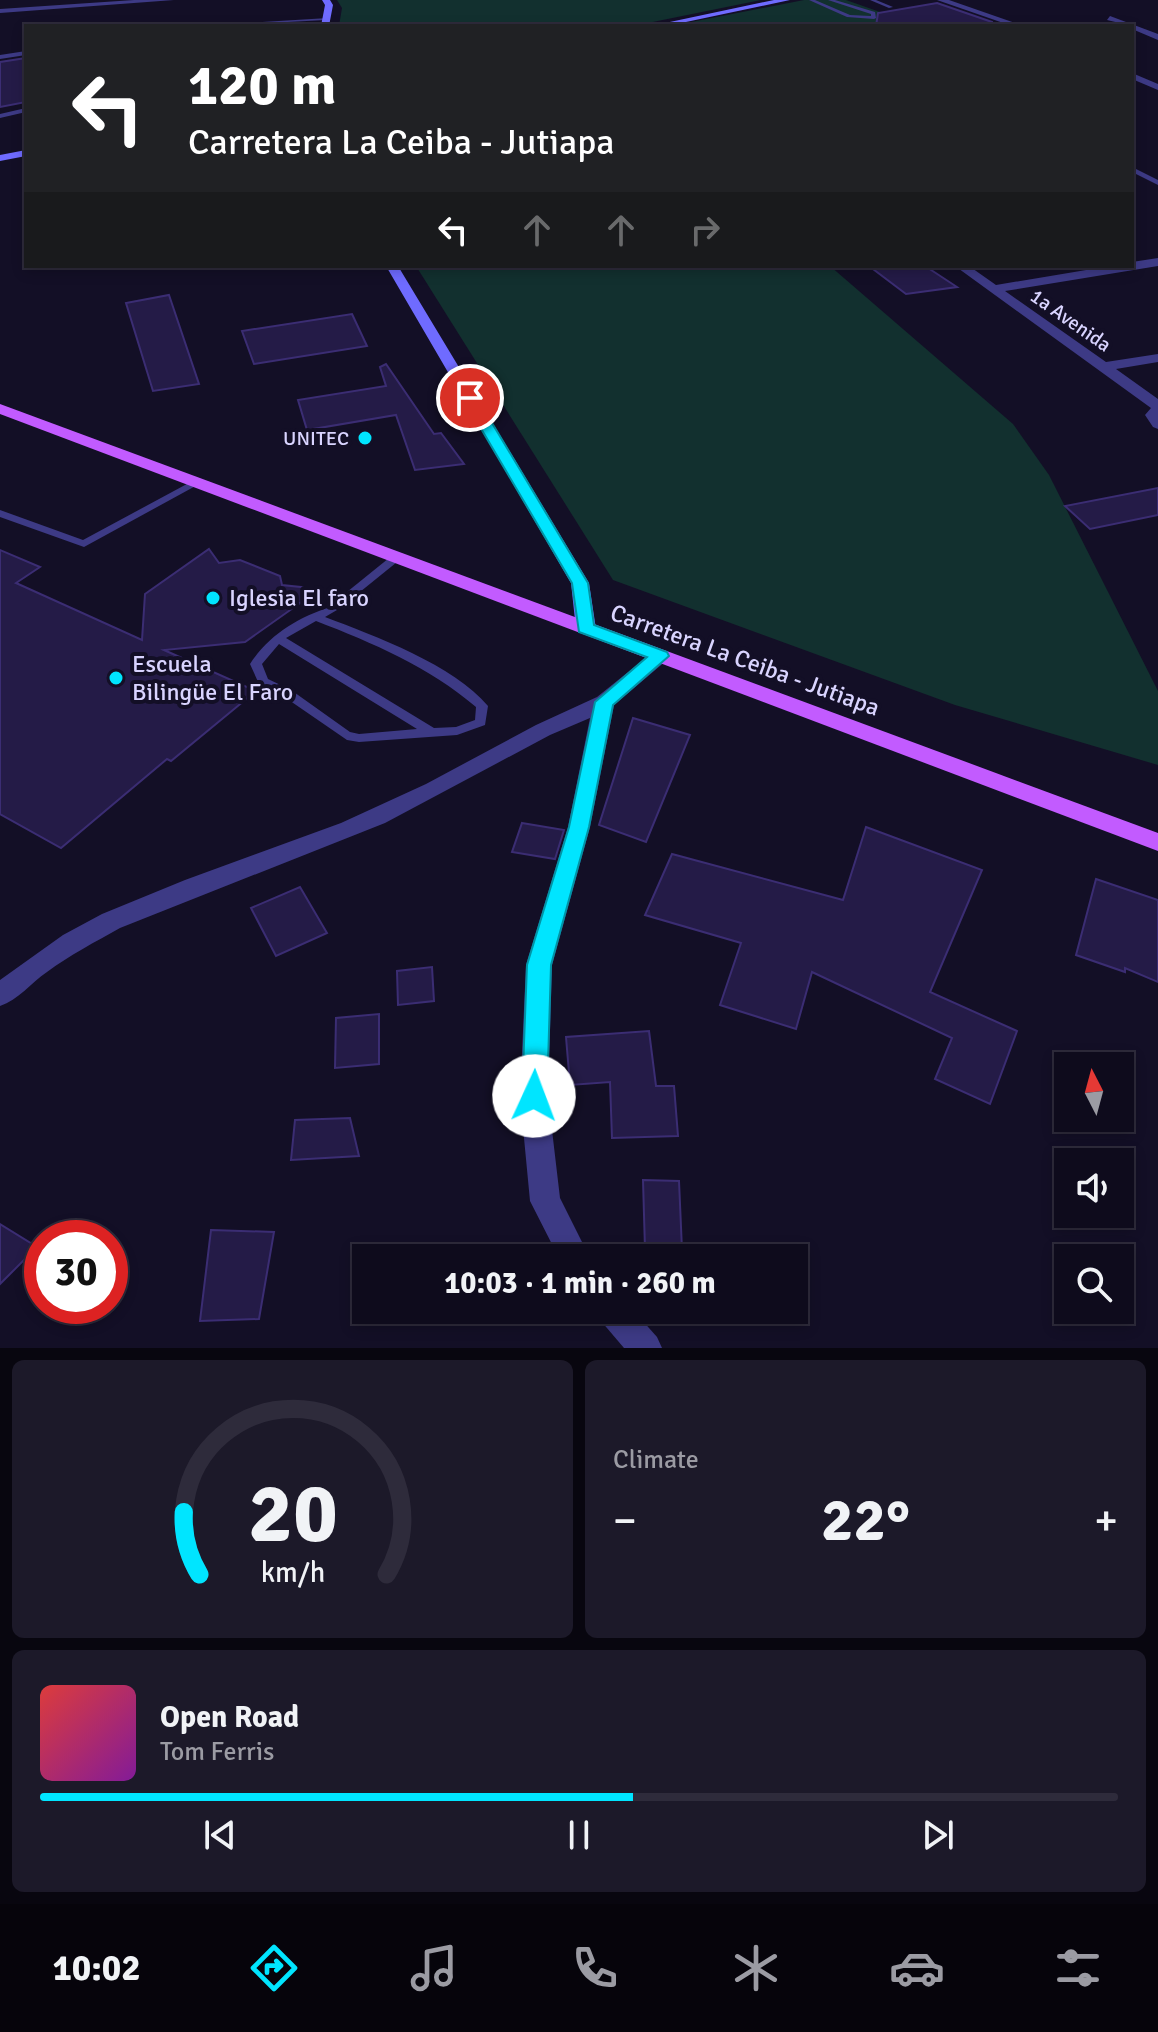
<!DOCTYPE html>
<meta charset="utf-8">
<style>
body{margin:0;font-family:Signika,sans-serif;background:#1c1929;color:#f1f3f6;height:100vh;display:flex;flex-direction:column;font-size:30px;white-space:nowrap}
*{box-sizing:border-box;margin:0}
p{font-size:26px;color:#9b9ba3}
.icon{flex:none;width:44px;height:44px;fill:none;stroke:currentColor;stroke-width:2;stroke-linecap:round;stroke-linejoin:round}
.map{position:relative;height:1348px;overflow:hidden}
.sheet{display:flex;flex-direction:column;gap:12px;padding:12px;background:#08060f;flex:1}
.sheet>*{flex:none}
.top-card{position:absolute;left:24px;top:24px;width:1110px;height:244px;border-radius:0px;box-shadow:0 4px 12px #0003,0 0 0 2px #2e2b3b;background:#202124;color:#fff;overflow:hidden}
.needle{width:52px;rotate:354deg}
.fabs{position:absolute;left:1054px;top:1052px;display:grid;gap:16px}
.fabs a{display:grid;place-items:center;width:80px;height:80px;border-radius:0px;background:#0e0b1c;box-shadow:0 4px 12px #0003,0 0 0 2px #2e2b3b;font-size:40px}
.speed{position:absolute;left:24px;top:1220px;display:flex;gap:16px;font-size:40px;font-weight:700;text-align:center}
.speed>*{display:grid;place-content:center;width:104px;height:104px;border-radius:50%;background:#0e0b1c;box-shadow:0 4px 12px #0003,0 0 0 2px #2e2b3b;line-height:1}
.speed .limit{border:12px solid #d22;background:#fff;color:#111}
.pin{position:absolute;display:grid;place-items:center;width:68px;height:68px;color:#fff;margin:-34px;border:4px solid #fff;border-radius:50%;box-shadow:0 2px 8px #0007}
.me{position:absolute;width:88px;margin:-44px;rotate:2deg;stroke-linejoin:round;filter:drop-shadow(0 0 6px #0008)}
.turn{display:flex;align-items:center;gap:28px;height:168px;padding:0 32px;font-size:36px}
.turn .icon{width:104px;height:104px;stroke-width:2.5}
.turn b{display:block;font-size:56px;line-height:68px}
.lanes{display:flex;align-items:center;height:76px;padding:0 32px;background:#0003;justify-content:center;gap:40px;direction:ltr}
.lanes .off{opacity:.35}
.big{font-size:60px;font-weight:700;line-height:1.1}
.sheet .tile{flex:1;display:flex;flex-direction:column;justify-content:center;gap:12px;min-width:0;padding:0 28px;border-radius:12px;background:#1c1929}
.sheet .dial{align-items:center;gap:0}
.dial svg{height:208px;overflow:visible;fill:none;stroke:#2e2b3b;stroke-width:7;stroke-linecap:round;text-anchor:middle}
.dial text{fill:#f1f3f6;stroke:none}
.song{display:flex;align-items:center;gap:24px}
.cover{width:96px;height:96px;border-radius:12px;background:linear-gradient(135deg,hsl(0 70% 55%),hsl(290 70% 35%))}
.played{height:8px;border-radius:4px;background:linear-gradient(90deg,#00e5ff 55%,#2e2b3b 55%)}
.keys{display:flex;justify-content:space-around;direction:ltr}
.heat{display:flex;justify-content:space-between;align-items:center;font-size:44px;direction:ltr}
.sheet .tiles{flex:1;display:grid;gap:12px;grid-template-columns:1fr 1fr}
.tile:last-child{grid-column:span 2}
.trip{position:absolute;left:352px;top:1244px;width:456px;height:80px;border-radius:0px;background:#0e0b1c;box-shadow:0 4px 12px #0003,0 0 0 2px #2e2b3b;font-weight:700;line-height:80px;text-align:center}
.tabs{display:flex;height:128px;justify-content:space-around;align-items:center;background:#06040b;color:#9b9ba3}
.tabs .icon{width:56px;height:56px}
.tabs .on{color:#00e5ff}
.tabs b{font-size:36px;color:#f1f3f6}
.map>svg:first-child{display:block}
.green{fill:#12302f}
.building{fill:#241b47;stroke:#3b2d73;stroke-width:2}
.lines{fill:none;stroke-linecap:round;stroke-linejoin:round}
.lane{fill:#3d3a85;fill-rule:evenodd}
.street{fill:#3d3a85;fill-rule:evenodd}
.secondary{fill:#6f6bff;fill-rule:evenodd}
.primary{fill:#c25bff;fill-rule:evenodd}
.route{fill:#00e5ff;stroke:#0095a6;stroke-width:2}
.poi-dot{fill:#00e5ff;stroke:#130f26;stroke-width:3}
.labels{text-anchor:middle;stroke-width:8;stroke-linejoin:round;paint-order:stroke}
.far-street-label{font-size:20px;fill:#d9d4ff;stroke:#130f26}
.far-poi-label{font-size:20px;fill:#d9d4ff;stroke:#130f26;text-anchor:end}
.poi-label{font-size:24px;fill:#d9d4ff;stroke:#130f26;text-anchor:start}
.street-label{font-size:24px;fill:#d9d4ff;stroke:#130f26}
</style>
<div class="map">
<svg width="1158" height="1348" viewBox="0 0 1158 1348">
<rect width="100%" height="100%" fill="#130f26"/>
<g class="green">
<path d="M337,0h424l-128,26h-294l3,-18z"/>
<path d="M804,0h42l51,18 54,8 -270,-2z"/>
<path d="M416,266h414l183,158 36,51 109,216v74l-203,-60 -342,-125z"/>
</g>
<g class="building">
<path d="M937,3l55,19 -1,4h-115l2,-13z"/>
<path d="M26,58v44l-26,5v-45z"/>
<path d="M869,266h56l32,21 -51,7z"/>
<path d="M169,295l30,89 -46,7 -27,-88z"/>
<path d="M352,314l15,32 -113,18 -12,-33z"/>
<path d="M386,364l48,70 7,-1 23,31 -49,6 -19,-55 -89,15 -9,-30 88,-14 -6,-19z"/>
<path d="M1158,488v27l-68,14 -25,-23z"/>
<path d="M209,549l10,14 21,-3 40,16 2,9 38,4 -75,53 -81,8 92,41 -85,70 -4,-2 -106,89 -61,-34v-264l40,17 -24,16 126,57 3,-46z"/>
<path d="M633,718l57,17 -44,107 -47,-17z"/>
<path d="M522,823l42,7 -9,29 -43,-7z"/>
<path d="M866,827l116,43 -52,122 87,39 -27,73 -55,-25 17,-41 -140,-66 -16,57 -76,-24 21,-62 -96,-28 27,-61 171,46z"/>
<path d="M1096,879l62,21v82l-33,-14v4l-49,-17z"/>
<path d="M300,887l27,46 -51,23 -25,-48z"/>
<path d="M432,967l2,34 -36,4 -1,-34z"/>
<path d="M379,1014v50l-44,4 1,-50z"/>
<path d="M649,1031l7,55h18l4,50 -66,2 -2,-56 -40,3 -4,-48z"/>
<path d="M350,1118l9,38 -68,4 4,-40z"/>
<path d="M643,1180l36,1 3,69 -37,-1z"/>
<path d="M0,1224l37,23 -37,37z"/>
<path d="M211,1230l63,2 -15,87 -59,2z"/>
</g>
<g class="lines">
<g class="lane">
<path d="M809,0h6l35,15 21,1v-2l-43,-14h7l40,12 1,6 -2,1 -27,-2z"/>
<path d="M870,0h6l17,7 -4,1z"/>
<path d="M328,18l-2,2 -117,6 2,-1z"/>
<path d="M26,51v4l-26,4v-4z"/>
<path d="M26,108v4l-26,6v-4z"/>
<path d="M1132,167l26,13v5l-26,-13z"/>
<path d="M198,478l3,1v4l-117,64 -84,-30v-7l83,30z"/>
<path d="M398,553l4,1 1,2 -1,2 -52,42h-8l-2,-2 2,-2 52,-42z"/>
<path d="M331,607l6,3 -12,7c50,19 129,48 163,89l-3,19 -28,10 -98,7 -12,-2 -64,-44 -24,-12 -9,-20c19,-29 48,-47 81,-57zM316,621c57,22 113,46 160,86l-1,13 -19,7 -22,1 -148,-90zM279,644l138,85 -58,5 -9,-2 -59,-42 -23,-11 -6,-15z"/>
</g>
<g class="street">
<path d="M134,0h40l-174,13v-4z"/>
<path d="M937,0h12l75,26h-12z"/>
<path d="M1110,16l48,18v6l-26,-11v-3l-25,-6z"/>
<path d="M1132,73l26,11v6l-26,-11z"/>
<path d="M1158,258v8l-153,25 101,71 52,-8v8l-42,7 42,30v30l-5,-2 -8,-12 6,-7 -196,-142h14l27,19 114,-19h22v-4z"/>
<path d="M660,650l10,6 -3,4 -53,45 -24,122 -38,138 -4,131 12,102 30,60h-31l-29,-57 -10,-105 6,-131 42,-138 22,-109 -40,17 -165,88 -265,105c-25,14 -50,27 -73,44 -16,11 -29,28 -47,34v-26l63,-45 39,-21 83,-34 156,-57 85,-39 110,-59 61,-28 56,-45z"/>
<path d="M596,1310h37l24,27 5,11h-38l-23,-27z"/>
</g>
<g class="secondary">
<path d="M322,0h8l3,5 -4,21h-8l4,-21z"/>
<path d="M774,0h16l-123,26h-16z"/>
<path d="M26,150v6l-26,5v-6z"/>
<path d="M386,266h12l191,317 7,46 -3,4h-14l-3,-4 -5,-46z"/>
</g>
<path class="primary" d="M0,404l1158,429v18l-1158,-437z"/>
</g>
<path class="route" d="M470,394l7,4 111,185 6,42 73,27 2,4 -56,49 -24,122 -38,138 -4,131 -4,8 -9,3 -9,-3 -3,-8 5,-131 42,-138 26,-125 52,-45 -68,-25 -7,-49 -109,-185z"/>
<g class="poi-dot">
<circle cx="365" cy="438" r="8"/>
<circle cx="213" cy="598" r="8"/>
<circle cx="116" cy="678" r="8"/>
</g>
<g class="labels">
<g class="far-street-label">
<text transform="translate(1071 320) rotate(35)" y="7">1a Avenida</text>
</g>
<g class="far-poi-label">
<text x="349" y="445">UNITEC</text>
</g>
<g class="poi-label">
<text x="229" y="606">Iglesia El faro</text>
<text x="132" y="672">Escuela<tspan x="132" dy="28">Bilingüe El Faro</tspan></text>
</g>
<g class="street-label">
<text transform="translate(745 660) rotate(20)" y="8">Carretera La Ceiba - Jutiapa</text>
</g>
</g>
</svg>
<div class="fabs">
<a><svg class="needle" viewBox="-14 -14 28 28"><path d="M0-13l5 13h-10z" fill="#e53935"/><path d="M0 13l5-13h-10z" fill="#9b9ba3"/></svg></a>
<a><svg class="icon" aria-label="sound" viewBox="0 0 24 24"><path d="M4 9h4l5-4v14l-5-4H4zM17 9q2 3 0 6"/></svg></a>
<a><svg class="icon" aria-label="search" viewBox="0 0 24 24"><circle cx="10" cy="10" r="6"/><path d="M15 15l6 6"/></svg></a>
</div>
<div class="speed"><div class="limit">30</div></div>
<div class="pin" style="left:470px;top:398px;background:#d93025"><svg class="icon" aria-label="arrive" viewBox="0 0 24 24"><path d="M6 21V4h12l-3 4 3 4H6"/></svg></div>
<svg class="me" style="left:534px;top:1096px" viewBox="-20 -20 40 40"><circle r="19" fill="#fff"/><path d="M0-13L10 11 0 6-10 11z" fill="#00e5ff"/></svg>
<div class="trip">10:03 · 1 min · 260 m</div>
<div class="top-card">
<div class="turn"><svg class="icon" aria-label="left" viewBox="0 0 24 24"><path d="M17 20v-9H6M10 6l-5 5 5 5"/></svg><div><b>120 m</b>Carretera La Ceiba - Jutiapa</div></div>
<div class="lanes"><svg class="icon" aria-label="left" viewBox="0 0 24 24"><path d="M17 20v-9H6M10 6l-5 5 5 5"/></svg><svg class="icon off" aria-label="ahead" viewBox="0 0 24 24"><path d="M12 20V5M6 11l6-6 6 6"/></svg><svg class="icon off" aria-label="ahead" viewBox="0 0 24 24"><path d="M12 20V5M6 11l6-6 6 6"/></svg><svg class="icon off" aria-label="right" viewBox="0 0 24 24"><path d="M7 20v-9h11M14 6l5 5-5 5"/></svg></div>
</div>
</div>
<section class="sheet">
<div class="tiles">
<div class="tile dial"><svg viewBox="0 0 100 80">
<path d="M14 69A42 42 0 1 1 86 69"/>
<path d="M14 69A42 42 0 0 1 8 45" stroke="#00e5ff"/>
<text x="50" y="56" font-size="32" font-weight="700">20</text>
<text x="50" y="72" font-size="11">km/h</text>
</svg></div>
<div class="tile"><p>Climate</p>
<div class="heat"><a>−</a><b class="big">22°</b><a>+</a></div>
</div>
<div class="tile">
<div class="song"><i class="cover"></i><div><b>Open Road</b><p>Tom Ferris</p></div></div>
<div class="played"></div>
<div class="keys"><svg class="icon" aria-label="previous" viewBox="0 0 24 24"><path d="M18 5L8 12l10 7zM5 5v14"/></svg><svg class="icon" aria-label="pause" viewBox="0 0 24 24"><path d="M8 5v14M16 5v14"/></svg><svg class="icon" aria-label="next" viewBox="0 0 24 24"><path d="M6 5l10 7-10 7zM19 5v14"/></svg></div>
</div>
</div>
</section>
<nav class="tabs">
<b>10:02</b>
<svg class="icon on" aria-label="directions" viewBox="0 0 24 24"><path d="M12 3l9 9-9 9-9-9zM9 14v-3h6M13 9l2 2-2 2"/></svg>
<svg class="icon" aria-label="music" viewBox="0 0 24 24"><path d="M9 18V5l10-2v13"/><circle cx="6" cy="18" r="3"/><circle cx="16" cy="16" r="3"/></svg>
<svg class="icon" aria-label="phone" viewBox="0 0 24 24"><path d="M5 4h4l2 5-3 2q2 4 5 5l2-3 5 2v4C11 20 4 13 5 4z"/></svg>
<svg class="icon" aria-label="climate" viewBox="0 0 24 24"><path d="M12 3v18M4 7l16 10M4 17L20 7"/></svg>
<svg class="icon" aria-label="car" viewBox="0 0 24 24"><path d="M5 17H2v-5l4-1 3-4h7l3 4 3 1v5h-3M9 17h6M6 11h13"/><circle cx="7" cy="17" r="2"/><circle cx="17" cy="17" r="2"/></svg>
<svg class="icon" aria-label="filters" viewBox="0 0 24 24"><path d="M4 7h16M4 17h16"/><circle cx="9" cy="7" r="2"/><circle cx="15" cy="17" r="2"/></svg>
</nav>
